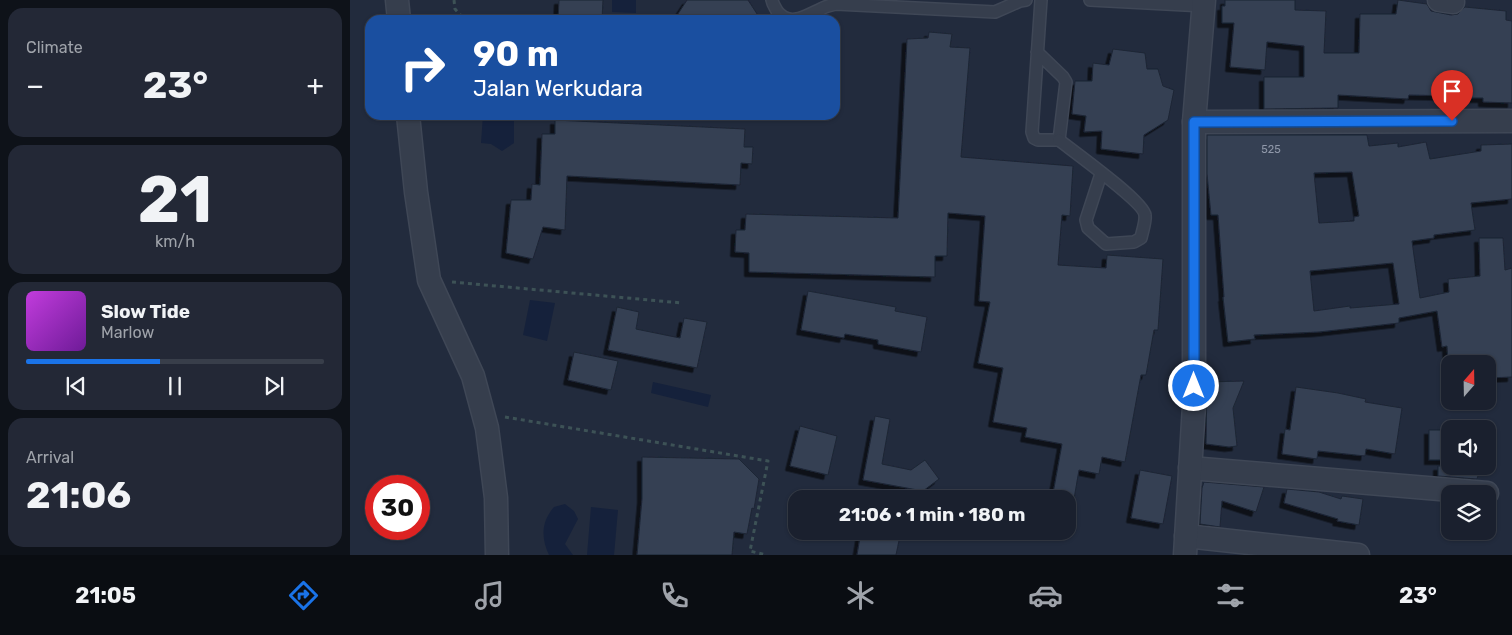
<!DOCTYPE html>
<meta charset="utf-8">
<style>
body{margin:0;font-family:Rubik,sans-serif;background:#232836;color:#f1f3f6;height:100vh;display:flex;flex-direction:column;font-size:19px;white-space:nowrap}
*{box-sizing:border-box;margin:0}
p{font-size:16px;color:#9fa3aa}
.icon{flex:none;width:28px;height:28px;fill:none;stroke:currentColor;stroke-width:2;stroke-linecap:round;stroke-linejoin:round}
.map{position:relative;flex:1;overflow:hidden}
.side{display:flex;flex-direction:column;gap:8px;padding:8px;background:#0e1219;width:350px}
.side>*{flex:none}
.guide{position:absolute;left:15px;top:15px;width:475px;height:105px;border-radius:15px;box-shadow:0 1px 4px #0004,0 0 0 1px #383e4a;background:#1a4fa0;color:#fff;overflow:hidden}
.needle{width:32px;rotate:20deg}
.controls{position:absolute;left:1091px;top:355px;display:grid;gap:10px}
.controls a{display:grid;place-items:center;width:55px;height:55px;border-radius:10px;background:#1a202e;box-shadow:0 1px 4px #0004,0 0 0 1px #383e4a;font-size:25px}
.speed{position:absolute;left:15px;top:475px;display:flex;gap:10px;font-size:25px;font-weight:700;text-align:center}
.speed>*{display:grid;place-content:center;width:65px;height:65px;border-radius:50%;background:#1a202e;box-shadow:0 1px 4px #0004,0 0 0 1px #383e4a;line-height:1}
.speed .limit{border:8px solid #d22;background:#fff;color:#111}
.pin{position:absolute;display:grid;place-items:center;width:42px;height:42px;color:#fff;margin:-51px -21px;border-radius:50% 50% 50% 0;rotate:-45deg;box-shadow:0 0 5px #0007}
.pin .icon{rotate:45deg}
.me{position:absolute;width:55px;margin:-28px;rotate:0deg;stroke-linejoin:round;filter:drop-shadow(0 0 4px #0008)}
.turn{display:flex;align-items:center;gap:18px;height:105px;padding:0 25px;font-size:22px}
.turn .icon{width:65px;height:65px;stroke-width:2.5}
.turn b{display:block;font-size:35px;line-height:42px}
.big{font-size:38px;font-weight:700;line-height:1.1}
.side .tile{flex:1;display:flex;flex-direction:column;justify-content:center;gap:8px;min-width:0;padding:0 18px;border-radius:15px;background:#232836}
.side .dial{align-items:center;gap:0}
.dial b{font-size:65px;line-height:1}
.song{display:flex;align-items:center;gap:15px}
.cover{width:60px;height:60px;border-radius:8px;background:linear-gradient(135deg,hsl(290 70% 55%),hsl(280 70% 35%))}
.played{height:5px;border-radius:2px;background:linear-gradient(90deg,#1a73e8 45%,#383e4a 45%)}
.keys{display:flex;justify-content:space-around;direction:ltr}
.heat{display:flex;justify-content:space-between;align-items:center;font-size:28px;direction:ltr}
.trip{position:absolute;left:438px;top:490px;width:288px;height:50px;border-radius:15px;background:#1a202e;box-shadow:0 1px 4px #0004,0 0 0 1px #383e4a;font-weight:700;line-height:50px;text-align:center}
.dock{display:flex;height:80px;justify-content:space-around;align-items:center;background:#0a0d12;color:#9fa3aa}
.dock .icon{width:35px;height:35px}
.dock .current{color:#1a73e8}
.dock b{font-size:22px;color:#f1f3f6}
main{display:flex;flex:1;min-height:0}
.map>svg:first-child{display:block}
.water{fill:#15213b}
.building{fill:#343f53;stroke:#1d2534;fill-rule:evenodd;filter:url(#shadow)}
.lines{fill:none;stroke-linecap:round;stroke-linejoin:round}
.service-casing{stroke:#3f4756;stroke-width:14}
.minor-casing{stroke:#3f4756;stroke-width:25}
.path{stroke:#3d5256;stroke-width:3;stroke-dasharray:4 4;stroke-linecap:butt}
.service{stroke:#363e4d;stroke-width:11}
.minor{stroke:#363e4d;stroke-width:22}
.route-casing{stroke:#114b97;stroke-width:12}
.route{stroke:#1a73e8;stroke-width:9}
.labels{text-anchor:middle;stroke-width:5;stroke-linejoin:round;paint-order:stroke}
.number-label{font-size:11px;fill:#9098a9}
</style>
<main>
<section class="side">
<div class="tile"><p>Climate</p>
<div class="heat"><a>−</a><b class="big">23°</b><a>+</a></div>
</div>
<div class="tile dial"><b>21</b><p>km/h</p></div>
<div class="tile">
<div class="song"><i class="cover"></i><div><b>Slow Tide</b><p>Marlow</p></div></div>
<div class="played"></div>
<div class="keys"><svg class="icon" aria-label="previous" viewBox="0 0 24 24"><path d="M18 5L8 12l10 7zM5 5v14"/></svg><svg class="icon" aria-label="pause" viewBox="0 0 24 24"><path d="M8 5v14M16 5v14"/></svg><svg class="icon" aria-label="next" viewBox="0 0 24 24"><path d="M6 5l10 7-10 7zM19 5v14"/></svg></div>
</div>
<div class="tile"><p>Arrival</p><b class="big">21:06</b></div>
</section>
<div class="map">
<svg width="1162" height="555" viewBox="0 0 1162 555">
<defs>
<filter id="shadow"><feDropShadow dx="-4.5" dy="4.5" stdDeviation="0" flood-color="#0009"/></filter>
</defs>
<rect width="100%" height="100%" fill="#222b3d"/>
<g class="water">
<path d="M262,0h24v13l-24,-1z"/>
<path d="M133,115h34l-3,4v24l-12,8 -11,-7 -10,-1z"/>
<path d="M180,300l25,3 -8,38 -24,-6z"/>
<path d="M303,382l58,13 -3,12 -57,-14z"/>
<path d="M215,504l9,7 4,8 -13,25 8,11h-24c-8,-17 -8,-33 5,-48z"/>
<path d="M241,507l27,3 -4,45h-27z"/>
<path d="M461,531h44l-2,8z"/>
</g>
<g class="building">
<path d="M209,0h44l-1,20h-44z"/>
<path d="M337,0h61l13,20h-87z"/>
<path d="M875,0h70v10l31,1 -2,42h35l1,-39h36l2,-14 29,4 4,7 20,4 7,-1 7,-7 41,4v9l6,1v82l-29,-1v-4h-25l1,-2 -50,-1 -1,4 -70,-4v13l-74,1v-32h40v-31l-37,-4 -2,28 -35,-3 4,-44h-12v-17h3z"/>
<path d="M579,32l23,2 -2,13 20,1 -9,109 112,9 -3,50 -8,-1 -4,50 48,3 1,-13 56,4 -5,71h-4l-8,45h-5l-16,87 -23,-5 -3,17 -20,-4 -5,29h-22l10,-55 -37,-7 2,-9 -34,-6 10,-54 -25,-5 12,-61 -11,-1 6,-85 -37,-3 -1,43h-12v21l-186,-5v-19l-14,-1 1,-22h9l1,-16 152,4 9,-179 21,-1z"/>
<path d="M763,49l32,4 2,16h11l5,17 11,4 -6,30 -24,15 -1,19 -42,-5 1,-18 -18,1 2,-16 -14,-2 3,-33h17l1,-18 16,2z"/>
<path d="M205,120l190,9 -1,18h9l-1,17 -11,-1 -1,22 -173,-9 -2,54 -22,-3 -10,32 -27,-6 5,-53h20l1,-16 8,1 2,-51h13z"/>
<path d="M857,135h160l2,11 29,-3v4l28,-5 4,17 51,-8v-6l31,-1v55l-41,4 4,27 -41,5v3l-22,3 8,57 29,-6 -1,-13 32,-3 -1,-38h24l2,32 7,-2v109l-24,1v-14h-40l-1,-18 -5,1 -5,-36 -38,7v5l-80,9 -65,3 1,4 -27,3 -5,-45h1l-6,-82h-7l-4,-41zM1002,172l7,44 -5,1v4l-35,2 -5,-50zM1043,263l6,41 -49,4v-2l-36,5 -4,-40z"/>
<path d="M458,291l88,16 -1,4 32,6 -6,35 -43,-8v-4l-33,-6 -1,4 -43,-8z"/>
<path d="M267,307l22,5 -3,17 44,9 4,-20 23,4 -10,46 -89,-18z"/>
<path d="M224,352l44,9 -7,29 -43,-10z"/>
<path d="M894,381l-11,27 4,38 -8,1 -23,-3 1,-62z"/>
<path d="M946,387l42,6 28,6 -1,3 37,6 -7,46 -29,-5 -1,7 -47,-5 -1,8 -35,-5 3,-25 5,1z"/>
<path d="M525,416l15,3 -8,45 29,6 14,-10 14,19 -16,12 -60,-11z"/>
<path d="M450,426l37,10 -9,39 -38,-9z"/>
<rect x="1079" y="430" width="21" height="30"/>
<path d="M292,457l97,2 20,20 -5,30 -2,-1 -5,26 -13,-2 -2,23h-95l5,-56z"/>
<path d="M1088,466h43l-4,13 -39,-3z"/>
<path d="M790,470l32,6 -9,48 -32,-6z"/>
<path d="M854,482l60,5 -8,25 -34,-11 -2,26 -20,-3 2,-36z"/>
<path d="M937,489l32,3 22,7 1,-3 21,3 -4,26 -22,-4 1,-2 -54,-16z"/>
<path d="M511,531h40l-5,24h-39z"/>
</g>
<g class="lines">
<g class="service-casing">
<g id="service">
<path d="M422,0c1,5 3,7 5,11 13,17 30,4 44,-2 5,-3 10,-4 15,-5l159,8 25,-11 6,-1"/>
<path d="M740,0l114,6"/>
<path d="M687,52l26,25 3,5 -7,58h-21l-4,-2 -2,-6 9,-132"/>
<path d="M709,140c14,11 85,62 86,75 1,7 -3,17 -4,23l-7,4 -28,2 -18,-16 -2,-8 15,-46"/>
</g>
</g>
<g class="minor-casing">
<g id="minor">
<path d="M47,0l2,20"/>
<path d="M1089,0l14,2"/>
<path d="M58,115l8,77 13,88 44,96 14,52 9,70 1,57"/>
<path d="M844,122l318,-1"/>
<path d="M840,468l297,25"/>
<path d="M836,536l172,19"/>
<path d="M835,555l9,-150v-283l10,-122"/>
</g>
</g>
<g class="path">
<path d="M104,0l1,9 10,11"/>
<path d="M102,282l230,21"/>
<path d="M155,417l263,44 -18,90 16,4"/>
</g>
<use href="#service" class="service"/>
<use href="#minor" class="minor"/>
</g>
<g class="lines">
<g class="route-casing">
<path id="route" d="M844,386v-264l258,-1"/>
</g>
<use href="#route" class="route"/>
</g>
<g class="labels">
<g class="number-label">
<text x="921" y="153">525</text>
</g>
</g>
</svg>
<div class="controls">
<a><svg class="needle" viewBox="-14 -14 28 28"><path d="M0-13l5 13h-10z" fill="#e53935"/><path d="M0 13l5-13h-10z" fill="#9fa3aa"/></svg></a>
<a><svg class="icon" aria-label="sound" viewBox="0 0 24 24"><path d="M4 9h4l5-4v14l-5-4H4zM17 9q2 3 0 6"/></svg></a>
<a><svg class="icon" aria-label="layers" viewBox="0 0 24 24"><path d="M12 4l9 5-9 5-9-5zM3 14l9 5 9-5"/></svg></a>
</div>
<div class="speed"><div class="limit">30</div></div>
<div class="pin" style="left:1102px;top:121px;background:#d93025"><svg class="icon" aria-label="arrive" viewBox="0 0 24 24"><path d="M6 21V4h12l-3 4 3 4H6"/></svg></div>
<svg class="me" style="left:844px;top:386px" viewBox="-20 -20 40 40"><circle r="17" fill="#1a73e8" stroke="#fff" stroke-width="3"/><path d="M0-11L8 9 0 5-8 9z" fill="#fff"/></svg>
<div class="trip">21:06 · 1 min · 180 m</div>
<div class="guide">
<div class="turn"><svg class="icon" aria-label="right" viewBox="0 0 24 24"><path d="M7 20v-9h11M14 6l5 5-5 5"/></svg><div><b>90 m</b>Jalan Werkudara</div></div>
</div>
</div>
</main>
<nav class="dock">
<b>21:05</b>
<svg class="icon current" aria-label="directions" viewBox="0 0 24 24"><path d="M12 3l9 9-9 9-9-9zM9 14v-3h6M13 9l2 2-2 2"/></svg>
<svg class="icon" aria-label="music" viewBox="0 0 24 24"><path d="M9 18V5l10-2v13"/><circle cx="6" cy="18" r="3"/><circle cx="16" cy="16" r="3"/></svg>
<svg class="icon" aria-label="phone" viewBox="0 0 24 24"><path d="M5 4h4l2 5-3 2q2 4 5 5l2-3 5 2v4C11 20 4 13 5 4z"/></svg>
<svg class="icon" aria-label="climate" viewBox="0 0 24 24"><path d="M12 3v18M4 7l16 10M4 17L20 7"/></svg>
<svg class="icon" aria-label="car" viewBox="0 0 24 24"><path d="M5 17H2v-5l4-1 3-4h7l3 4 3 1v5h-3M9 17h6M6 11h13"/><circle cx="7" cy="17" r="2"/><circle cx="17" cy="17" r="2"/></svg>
<svg class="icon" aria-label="filters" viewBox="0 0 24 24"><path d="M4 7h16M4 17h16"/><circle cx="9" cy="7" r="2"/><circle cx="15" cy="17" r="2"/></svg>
<b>23°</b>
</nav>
